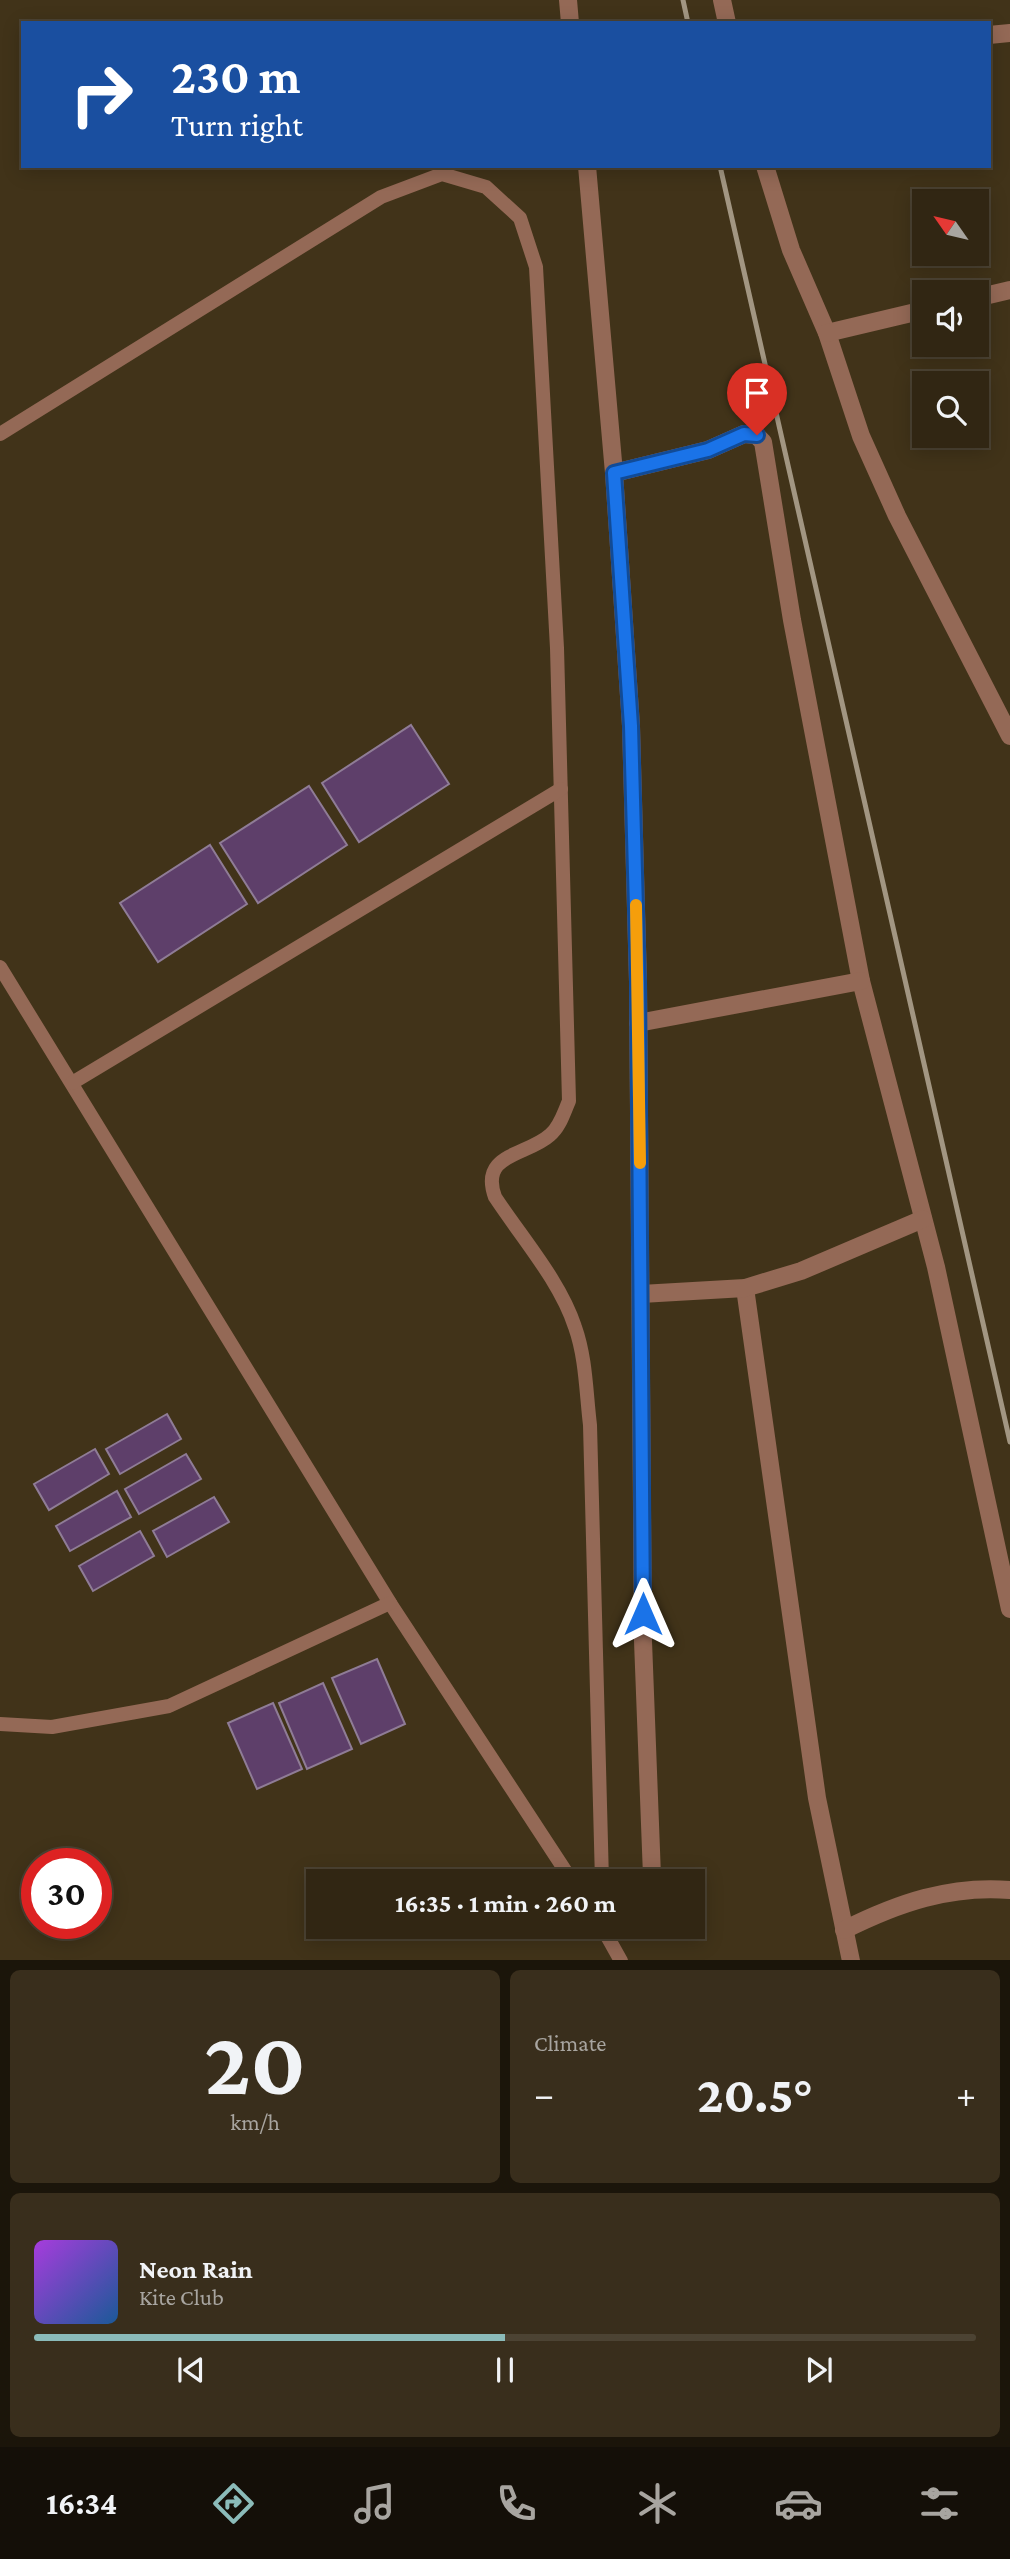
<!DOCTYPE html>
<meta charset="utf-8">
<style>
body{margin:0;font-family:"Crimson Pro",serif;background:#392e1c;color:#f1f3f6;height:100vh;display:flex;flex-direction:column;font-size:26px;white-space:nowrap}
*{box-sizing:border-box;margin:0}
p{font-size:23px;color:#a8a5a0}
.icon{flex:none;width:38px;height:38px;fill:none;stroke:currentColor;stroke-width:2;stroke-linecap:round;stroke-linejoin:round}
.map{position:relative;height:1960px;overflow:hidden}
.panel{display:flex;flex-direction:column;gap:10px;padding:10px;background:#1b150a;flex:1}
.panel>*{flex:none}
.banner{position:absolute;left:21px;top:21px;width:970px;height:147px;border-radius:0px;box-shadow:0 4px 18px #0003,0 0 0 2px #4c4333;background:#1a4fa0;color:#fff;overflow:hidden}
.needle{width:46px;rotate:304deg}
.fabs{position:absolute;left:912px;top:189px;display:grid;gap:14px}
.fabs a{display:grid;place-items:center;width:77px;height:77px;border-radius:0px;background:#312613;box-shadow:0 4px 18px #0003,0 0 0 2px #4c4333;font-size:35px}
.speed{position:absolute;left:21px;top:1848px;display:flex;gap:14px;font-size:35px;font-weight:700;text-align:center}
.speed>*{display:grid;place-content:center;width:91px;height:91px;border-radius:50%;background:#312613;box-shadow:0 4px 18px #0003,0 0 0 2px #4c4333;line-height:1}
.speed .limit{border:10px solid #d22;background:#fff;color:#111}
.pin{position:absolute;display:grid;place-items:center;width:60px;height:60px;color:#fff;margin:-72px -30px;border-radius:50% 50% 50% 0;rotate:-45deg;box-shadow:0 0 7px #0007}
.pin .icon{rotate:45deg}
.me{position:absolute;width:77px;margin:-38px;rotate:0deg;stroke-linejoin:round;filter:drop-shadow(0 0 5px #0008)}
.turn{display:flex;align-items:center;gap:24px;height:147px;padding:0 35px;font-size:32px}
.turn .icon{width:91px;height:91px;stroke-width:2.5}
.turn b{display:block;font-size:49px;line-height:60px}
.big{font-size:52px;font-weight:700;line-height:1.1}
.panel .card{flex:1;display:flex;flex-direction:column;justify-content:center;gap:10px;min-width:0;padding:0 24px;border-radius:10px;background:#392e1c}
.panel .dial{align-items:center;gap:0}
.dial b{font-size:91px;line-height:1}
.song{display:flex;align-items:center;gap:21px}
.cover{width:84px;height:84px;border-radius:10px;background:linear-gradient(135deg,hsl(280 70% 55%),hsl(210 70% 35%))}
.played{height:7px;border-radius:4px;background:linear-gradient(90deg,#8bbbb9 50%,#4c4333 50%)}
.keys{display:flex;justify-content:space-around;direction:ltr}
.heat{display:flex;justify-content:space-between;align-items:center;font-size:38px;direction:ltr}
.panel .tiles{flex:1;display:grid;gap:10px;grid-template-columns:1fr 1fr}
.card:last-child{grid-column:span 2}
.trip{position:absolute;left:306px;top:1869px;width:399px;height:70px;border-radius:0px;background:#312613;box-shadow:0 4px 18px #0003,0 0 0 2px #4c4333;font-weight:700;line-height:70px;text-align:center}
.dock{display:flex;height:112px;justify-content:space-around;align-items:center;background:#140f08;color:#a8a5a0}
.dock .icon{width:49px;height:49px}
.dock .active{color:#8bbbb9}
.dock b{font-size:32px;color:#f1f3f6}
.map>svg:first-child{display:block}
.building{fill:#5e3f6a;stroke:#8f7c96;stroke-width:2}
.lines{fill:none;stroke-linecap:round;stroke-linejoin:round}
.service{stroke:#946956;stroke-width:14}
.minor{stroke:#946956;stroke-width:18}
.rail{stroke:#a29682;stroke-width:5}
.route-casing{stroke:#114b97;stroke-width:18}
.route{stroke:#1a73e8;stroke-width:12}
.slow{stroke:#f59e0b;stroke-width:12}
</style>
<div class="map">
<svg width="1010" height="1961" viewBox="0 0 1010 1961">
<rect width="100%" height="100%" fill="#413319"/>
<g class="building">
<path d="M411,725l38,59 -90,58 -37,-59z"/>
<path d="M309,786l38,59 -89,58 -38,-60z"/>
<path d="M210,845l37,59 -89,58 -38,-59z"/>
<path d="M167,1414l14,25 -61,35 -14,-25z"/>
<path d="M95,1449l14,25 -60,36 -15,-26z"/>
<path d="M186,1454l15,25 -62,35 -14,-25z"/>
<path d="M117,1491l14,26 -61,34 -14,-25z"/>
<path d="M214,1497l15,25 -62,35 -14,-26z"/>
<path d="M140,1531l14,25 -61,35 -14,-25z"/>
<path d="M377,1659l28,65 -44,20 -29,-66z"/>
<path d="M323,1683l29,66 -45,20 -28,-66z"/>
<path d="M273,1703l29,66 -45,20 -29,-66z"/>
</g>
<g class="lines">
<g class="service">
<path d="M0,434l381,-237 61,-23 44,13 34,31 16,49 21,381 12,453c-5,11 -9,26 -19,34 -23,21 -71,18 -55,62 27,41 65,84 80,130 11,31 11,65 15,98l12,456"/>
<path d="M0,967l390,636 182,278"/>
<path d="M72,1083l489,-294"/>
<path d="M0,1724l52,3 117,-21 221,-103"/>
<path d="M602,1927l19,34"/>
</g>
<g class="minor">
<path d="M568,0l2,23"/>
<path d="M722,0l5,23"/>
<path d="M989,35l21,-2"/>
<path d="M587,166l27,307 17,253 7,256 5,659 9,235"/>
<path d="M765,166l26,84 36,83 34,103 36,80 113,220"/>
<path d="M976,298l34,-8"/>
<path d="M827,333l97,-23"/>
<path d="M614,473l94,-23 36,-16 12,1 7,7 29,178 69,361 75,286 74,342"/>
<path d="M638,1023l223,-42"/>
<path d="M745,1288l72,510 34,163"/>
<path d="M641,1294l104,-6 56,-17 122,-52"/>
<path d="M844,1930c54,-27 106,-45 166,-40"/>
</g>
<g class="rail">
<path d="M683,0l5,23"/>
<path d="M720,166l290,1276"/>
</g>
</g>
<g class="lines">
<g class="route-casing">
<path id="route" d="M643,1614l-5,-632 -7,-256 -17,-253 94,-23 36,-16 13,1"/>
</g>
<use href="#route" class="route"/>
<path class="slow" d="M636,905l4,258"/>
</g>
</svg>
<div class="fabs">
<a><svg class="needle" viewBox="-14 -14 28 28"><path d="M0-13l5 13h-10z" fill="#e53935"/><path d="M0 13l5-13h-10z" fill="#a8a5a0"/></svg></a>
<a><svg class="icon" aria-label="sound" viewBox="0 0 24 24"><path d="M4 9h4l5-4v14l-5-4H4zM17 9q2 3 0 6"/></svg></a>
<a><svg class="icon" aria-label="search" viewBox="0 0 24 24"><circle cx="10" cy="10" r="6"/><path d="M15 15l6 6"/></svg></a>
</div>
<div class="speed"><div class="limit">30</div></div>
<div class="pin" style="left:757px;top:435px;background:#d93025"><svg class="icon" aria-label="arrive" viewBox="0 0 24 24"><path d="M6 21V4h12l-3 4 3 4H6"/></svg></div>
<svg class="me" style="left:643px;top:1614px" viewBox="-20 -20 40 40"><path d="M0-17L14 15 0 8-14 15z" fill="#1a73e8" stroke="#fff" stroke-width="4"/></svg>
<div class="trip">16:35 · 1 min · 260 m</div>
<div class="banner">
<div class="turn"><svg class="icon" aria-label="right" viewBox="0 0 24 24"><path d="M7 20v-9h11M14 6l5 5-5 5"/></svg><div><b>230 m</b>Turn right</div></div>
</div>
</div>
<section class="panel">
<div class="tiles">
<div class="card dial"><b>20</b><p>km/h</p></div>
<div class="card"><p>Climate</p>
<div class="heat"><a>−</a><b class="big">20.5°</b><a>+</a></div>
</div>
<div class="card">
<div class="song"><i class="cover"></i><div><b>Neon Rain</b><p>Kite Club</p></div></div>
<div class="played"></div>
<div class="keys"><svg class="icon" aria-label="previous" viewBox="0 0 24 24"><path d="M18 5L8 12l10 7zM5 5v14"/></svg><svg class="icon" aria-label="pause" viewBox="0 0 24 24"><path d="M8 5v14M16 5v14"/></svg><svg class="icon" aria-label="next" viewBox="0 0 24 24"><path d="M6 5l10 7-10 7zM19 5v14"/></svg></div>
</div>
</div>
</section>
<nav class="dock">
<b>16:34</b>
<svg class="icon active" aria-label="directions" viewBox="0 0 24 24"><path d="M12 3l9 9-9 9-9-9zM9 14v-3h6M13 9l2 2-2 2"/></svg>
<svg class="icon" aria-label="music" viewBox="0 0 24 24"><path d="M9 18V5l10-2v13"/><circle cx="6" cy="18" r="3"/><circle cx="16" cy="16" r="3"/></svg>
<svg class="icon" aria-label="phone" viewBox="0 0 24 24"><path d="M5 4h4l2 5-3 2q2 4 5 5l2-3 5 2v4C11 20 4 13 5 4z"/></svg>
<svg class="icon" aria-label="climate" viewBox="0 0 24 24"><path d="M12 3v18M4 7l16 10M4 17L20 7"/></svg>
<svg class="icon" aria-label="car" viewBox="0 0 24 24"><path d="M5 17H2v-5l4-1 3-4h7l3 4 3 1v5h-3M9 17h6M6 11h13"/><circle cx="7" cy="17" r="2"/><circle cx="17" cy="17" r="2"/></svg>
<svg class="icon" aria-label="filters" viewBox="0 0 24 24"><path d="M4 7h16M4 17h16"/><circle cx="9" cy="7" r="2"/><circle cx="15" cy="17" r="2"/></svg>
</nav>
